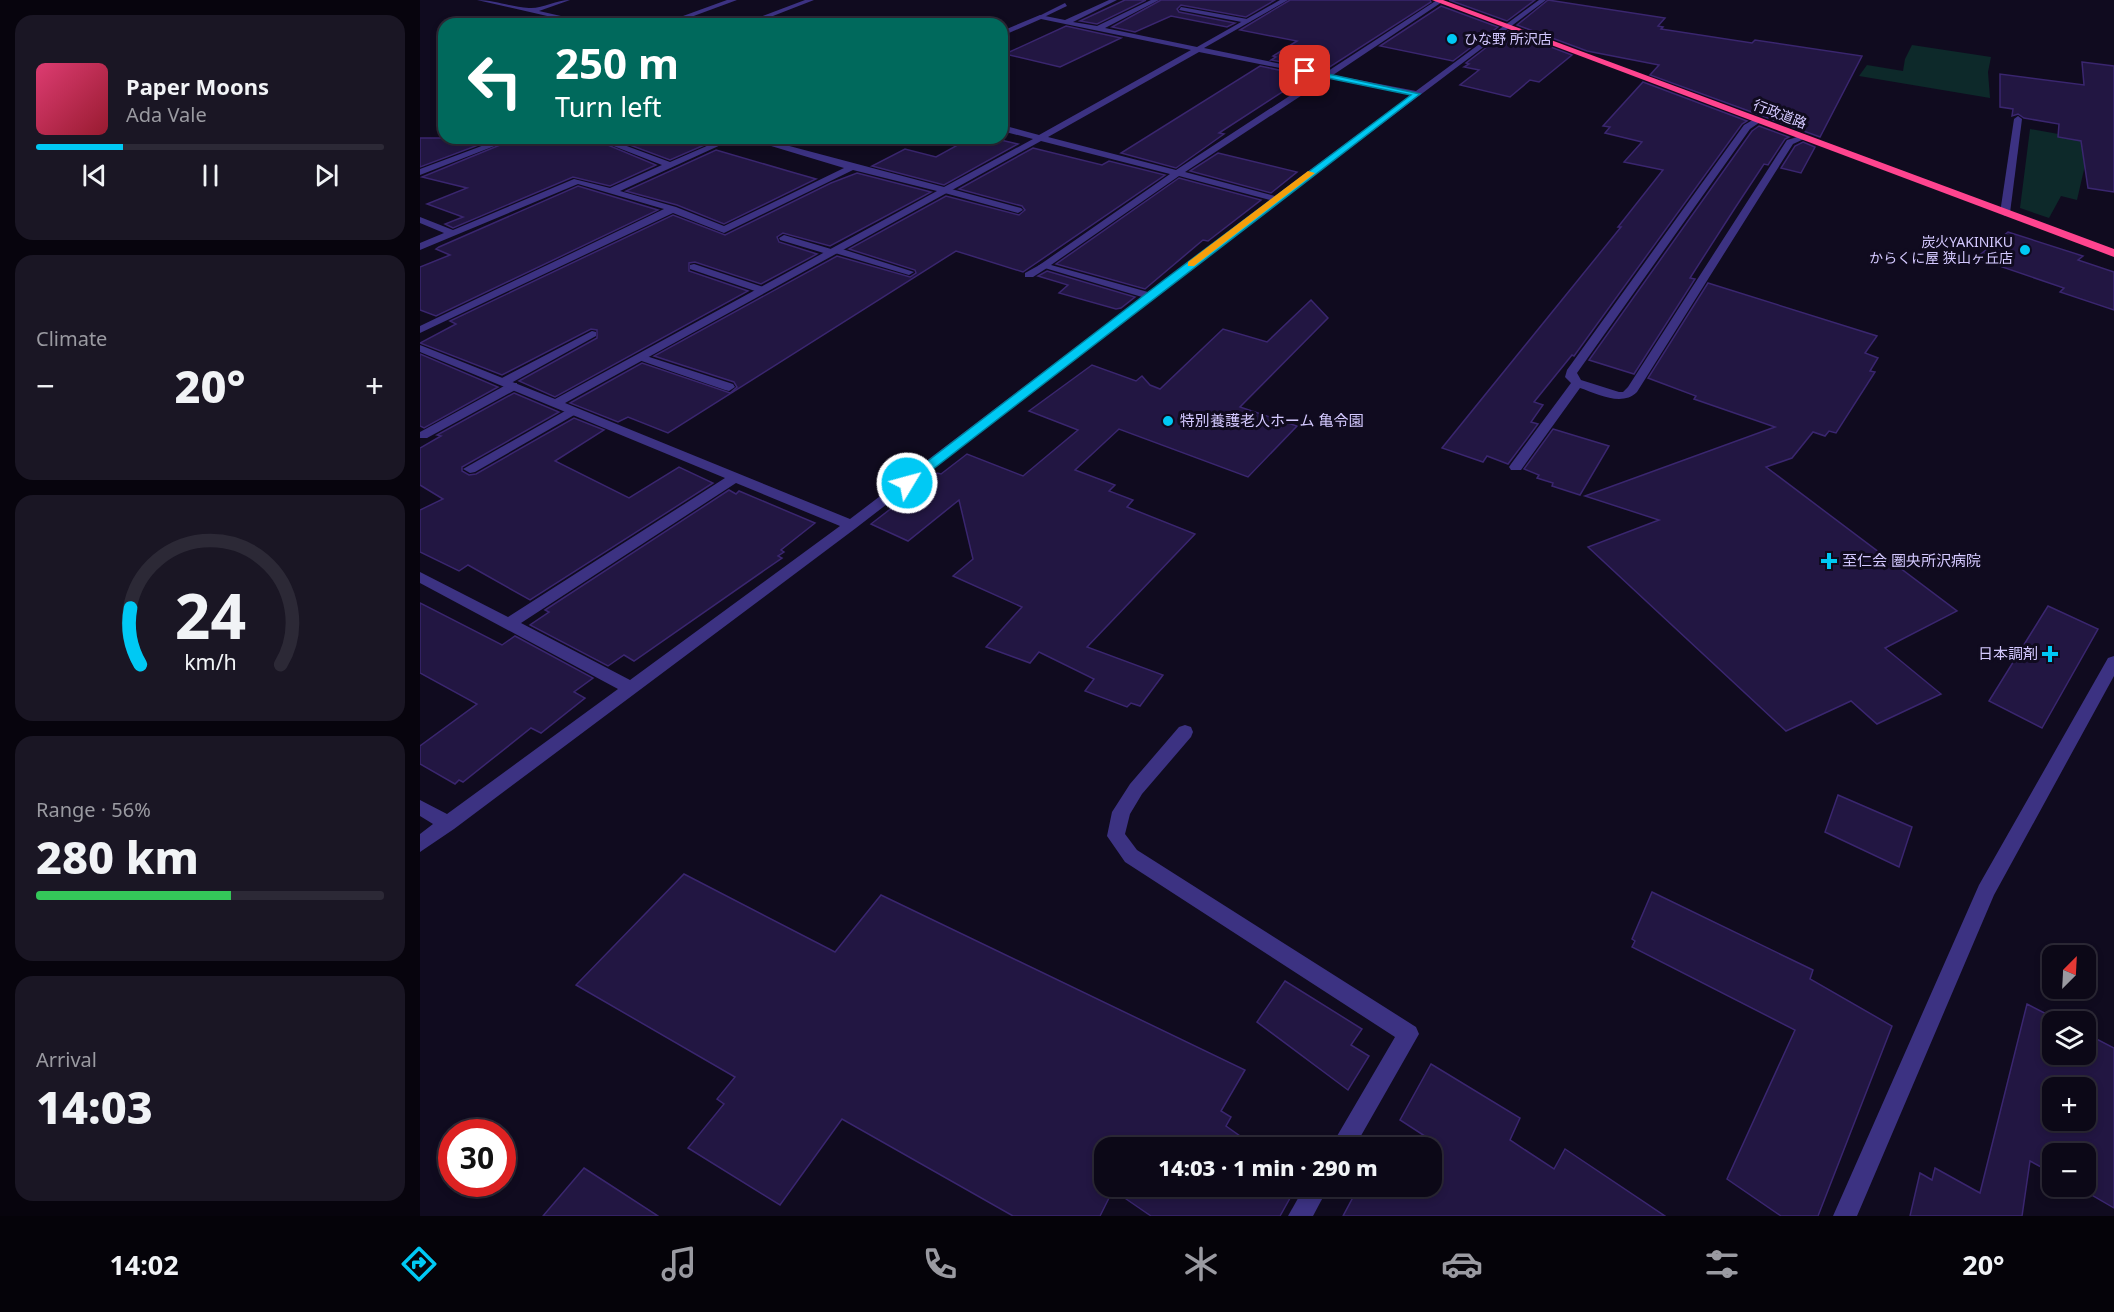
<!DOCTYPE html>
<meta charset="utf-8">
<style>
body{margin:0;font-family:"Noto Sans","Noto Sans JP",sans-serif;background:#1a1624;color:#f1f3f6;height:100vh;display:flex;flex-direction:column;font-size:22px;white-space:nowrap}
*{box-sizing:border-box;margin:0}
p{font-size:20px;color:#9a9aa1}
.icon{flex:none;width:33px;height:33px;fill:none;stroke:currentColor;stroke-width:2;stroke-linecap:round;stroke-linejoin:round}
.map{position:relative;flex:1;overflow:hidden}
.side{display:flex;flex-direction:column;gap:15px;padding:15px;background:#07040d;width:420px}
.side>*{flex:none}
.hud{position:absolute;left:18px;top:18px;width:570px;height:126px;border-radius:18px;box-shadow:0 3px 9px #0003,0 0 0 2px #2c2936;background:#00695c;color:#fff;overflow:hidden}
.needle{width:39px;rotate:24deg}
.controls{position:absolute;left:1622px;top:945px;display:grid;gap:12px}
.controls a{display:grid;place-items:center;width:54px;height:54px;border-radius:12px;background:#0c0817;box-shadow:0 3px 9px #0003,0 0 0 2px #2c2936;font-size:30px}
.speed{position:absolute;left:18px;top:1119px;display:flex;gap:12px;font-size:30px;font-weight:700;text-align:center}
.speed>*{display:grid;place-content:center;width:78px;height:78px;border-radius:50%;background:#0c0817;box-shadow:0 3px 9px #0003,0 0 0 2px #2c2936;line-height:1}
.speed .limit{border:9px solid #d22;background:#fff;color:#111}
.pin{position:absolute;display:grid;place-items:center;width:51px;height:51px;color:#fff;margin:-26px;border-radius:12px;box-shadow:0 3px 9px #0006}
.me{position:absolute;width:66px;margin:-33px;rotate:53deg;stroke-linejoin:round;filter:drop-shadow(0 0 4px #0008)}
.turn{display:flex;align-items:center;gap:21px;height:126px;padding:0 18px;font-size:27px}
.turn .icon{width:78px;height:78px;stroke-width:2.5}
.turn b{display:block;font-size:42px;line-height:51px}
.big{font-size:45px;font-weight:800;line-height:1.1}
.side .card{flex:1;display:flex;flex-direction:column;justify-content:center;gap:9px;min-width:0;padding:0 21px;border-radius:18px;background:#1a1624}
.side .dial{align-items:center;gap:0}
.dial svg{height:156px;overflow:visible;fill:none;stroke:#2c2936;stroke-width:7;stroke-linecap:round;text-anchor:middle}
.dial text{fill:#f1f3f6;stroke:none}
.song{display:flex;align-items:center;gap:18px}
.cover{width:72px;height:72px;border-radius:9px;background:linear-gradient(135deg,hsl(340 70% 55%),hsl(350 70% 35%))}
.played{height:6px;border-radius:3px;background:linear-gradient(90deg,#00c9f4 25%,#2c2936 25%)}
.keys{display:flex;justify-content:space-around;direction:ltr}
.heat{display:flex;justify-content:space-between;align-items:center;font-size:33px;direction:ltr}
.charge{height:9px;border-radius:4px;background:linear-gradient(90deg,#34c759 56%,#2c2936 0)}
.trip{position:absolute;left:674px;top:1137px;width:348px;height:60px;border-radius:18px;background:#0c0817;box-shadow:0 3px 9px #0003,0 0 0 2px #2c2936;font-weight:800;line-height:60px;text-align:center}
.tabs{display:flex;height:96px;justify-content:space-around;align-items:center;background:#050309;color:#9a9aa1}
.tabs .icon{width:42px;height:42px}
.tabs .selected{color:#00c9f4}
.tabs b{font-size:27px;color:#f1f3f6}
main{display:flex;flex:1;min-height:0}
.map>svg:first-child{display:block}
.green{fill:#0d292a}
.building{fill:#221642;stroke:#3a266f;stroke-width:1.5;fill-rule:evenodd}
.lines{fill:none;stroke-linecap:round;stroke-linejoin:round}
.lane{fill:#3c3282;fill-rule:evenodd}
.street{fill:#3c3282;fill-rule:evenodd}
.highway{fill:#ff448f;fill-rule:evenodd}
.route{fill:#00c9f4;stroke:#00839f;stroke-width:1.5}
.slow{fill:#f59e0b}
.poi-dot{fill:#00c9f4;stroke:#100b1f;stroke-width:2}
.labels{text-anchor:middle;stroke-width:6;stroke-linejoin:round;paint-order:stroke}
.far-poi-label{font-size:14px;fill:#d4c9ff;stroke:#100b1f;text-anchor:start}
.far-street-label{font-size:14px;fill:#d4c9ff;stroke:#100b1f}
.poi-label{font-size:15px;fill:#d4c9ff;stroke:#100b1f;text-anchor:start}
</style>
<main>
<section class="side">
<div class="card">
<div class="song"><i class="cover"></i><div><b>Paper Moons</b><p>Ada Vale</p></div></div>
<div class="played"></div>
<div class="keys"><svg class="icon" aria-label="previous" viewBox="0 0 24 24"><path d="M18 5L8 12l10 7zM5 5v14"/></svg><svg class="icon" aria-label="pause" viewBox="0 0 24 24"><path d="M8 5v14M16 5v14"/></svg><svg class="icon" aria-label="next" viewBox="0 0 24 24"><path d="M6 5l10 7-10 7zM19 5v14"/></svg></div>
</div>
<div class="card"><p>Climate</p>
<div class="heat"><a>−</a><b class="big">20°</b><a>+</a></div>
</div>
<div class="card dial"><svg viewBox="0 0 100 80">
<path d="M14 69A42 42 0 1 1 86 69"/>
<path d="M14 69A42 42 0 0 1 9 40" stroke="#00c9f4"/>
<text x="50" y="56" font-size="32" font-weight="700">24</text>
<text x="50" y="72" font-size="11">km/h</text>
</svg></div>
<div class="card"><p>Range · 56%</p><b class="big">280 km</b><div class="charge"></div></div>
<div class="card"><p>Arrival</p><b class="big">14:03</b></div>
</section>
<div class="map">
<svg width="1694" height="1216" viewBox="0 0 1694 1216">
<rect width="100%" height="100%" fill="#100b1f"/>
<g class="green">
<path d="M1492,45l79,12 -3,15 2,26 -131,-22 8,-11 36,6 2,-12z"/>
<path d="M1610,129l84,15 -28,17 -9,39 -16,-4 -12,22 -29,-10z"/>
</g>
<g class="building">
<path d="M705,0h21l-49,24 -17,-3z"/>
<path d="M741,0h114l-29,17 -65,-12 -4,4 2,3 56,11 -8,4 -56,-11 -36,16 -23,-5z"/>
<path d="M870,0h140l1,2 -106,68 -54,-10 5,-3 -3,-1 24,-15 -57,-11z"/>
<path d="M1029,0h86l-28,21z"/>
<path d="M1128,0l117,18 -7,8 5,1 -2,2 91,14 3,-3 107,16 -42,81 -170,-62 9,-10 -72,-14 -70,-26z"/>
<path d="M1021,6l57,21 -45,34 -73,-15z"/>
<path d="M646,26l55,12 -61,29 -55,-13z"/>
<path d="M1088,31l64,24 -33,27 -9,-2 -20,17 -50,-12 19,-15 -15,-3 5,-3 -3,-1z"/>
<path d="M1662,62l32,4v126l-26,-4 -7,-47 -23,-4 1,-13 -35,-6 -6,-4 -6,2 1,-7 -13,-2v-33l84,11z"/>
<path d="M840,66l47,10 -88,57 5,1 -48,34 -55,-15z"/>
<path d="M1223,82l104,39 -5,3 -168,232 -2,-1 -38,47 9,3 -12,17 7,2 -30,40 -21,-8 -4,6 -41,-14 179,-221h-3l45,-57 -39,-8 18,-20 -37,-9 5,-6 -7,-1z"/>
<path d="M1339,126l30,11 -4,2 -17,26 -4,-1 -29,44 -45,70 5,1 -61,95 -45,-14 163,-229z"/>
<path d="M0,138h77l-77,29z"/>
<path d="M97,138h74l65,27 -46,21 -37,-9 -120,51 -8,-4 18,-7 -36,-13 40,-16 -45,-11z"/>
<path d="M191,138h65l26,8 -32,14z"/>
<path d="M559,138h13l26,6 -74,41 -72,-19 33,-17 31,8 27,-15 5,2z"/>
<path d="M1383,142l12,5 -14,26 -20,-5 14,-22z"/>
<path d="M613,148l69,17 7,-4 56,14 -142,97 -67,-21 -288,182 -40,-16 -10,5 -48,-19 72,-40 88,30 7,-6 -3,-5 -80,-26 183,-100 73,21 6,-4 -1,-3 -66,-21 97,-53 73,19 6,-5 -3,-4 -63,-17z"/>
<path d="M296,150l79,23 21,6 -92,45 -47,-19 -51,-14z"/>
<path d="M798,153l79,19 -26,21 -81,-22z"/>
<path d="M437,173l74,19 -101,54 -47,-13 -6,4 2,5 38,12 -56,30 -66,-22 -6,1v8l59,20 -193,106 -36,-16 78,-43v-8l-6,-1 -89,46 -82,-32 36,-19 -6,-3 223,-106 52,20 106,-52z"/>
<path d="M759,178l82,22 -53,41 -5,-1 -58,49 -89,-25z"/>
<path d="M158,186l80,24 -222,106 -16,-6v-43l30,-12 -14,-6 3,-2z"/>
<path d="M1588,232l75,24 -5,4 36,12v38l-54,-18 4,-4 -88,-30z"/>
<path d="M627,271l88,26 -14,11 -5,1 -57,-16 9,-8 -30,-9z"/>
<path d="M1288,283l169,53 -12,17 13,5 -8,13 5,1 -39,61 -7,-2 -4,5 -12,-4 -21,26 -26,9 191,144 -72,37 56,46 -64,30 -26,-23 -65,30 -198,-184 71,-27 -74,-24 190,-69 -81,-28 2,-3 -48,-18z"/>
<path d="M891,300l17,18 -88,89 57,19 -49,51 -129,-48 -44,41 40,15 -6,6 24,9 -6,7 68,27 -108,113 76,28 -23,31 -9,-3 -4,4 -42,-16 9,-12 -55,-27 -9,11 -44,-16 36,-40 -69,-31 20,-17 -14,-59 -51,41 -37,-17 66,-51 4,1 26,-20 56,22 55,-46 -49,-19 63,-46 44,16 6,-5 8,9 10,4 63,-60 44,13z"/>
<path d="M0,354l78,33 -74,41 -4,-2z"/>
<path d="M94,393l45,19 -97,55v4l7,4 7,-1 98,-56 30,12 -49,31 74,37 50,-31 34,16 -183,117 -62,-35 -9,6 -39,-19v-42l23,-11 -23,-14v-37l21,-12 -4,-1z"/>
<path d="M1133,429l56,17 -29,49 -28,-9 1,-3 -16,-5 2,-3 -15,-6z"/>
<path d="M309,490l7,4 3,-3 76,32 -34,27 3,2 -6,4 4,2 -148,103 -10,-6 -16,11 -78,-41 19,-13 -4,-2z"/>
<path d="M0,603l82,42 13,-9 78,42 -19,14 11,6 -44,35 -10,-5 -68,54 -4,-2 -4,4 -35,-20v-18l57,-42 -57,-31z"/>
<path d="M1628,606l50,23 -56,99 -53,-27z"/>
<path d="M1418,795l74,32 -13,40 -74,-35z"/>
<path d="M264,874l151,78 46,-57 364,175 -24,41 10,6 -5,9 31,22h-153v38h183l7,5 -14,25h-129l-38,-26 -13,26h-87l-171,-97 -62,86 -92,-57 36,-44 -7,-5 18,-22 -159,-92z"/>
<path d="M1232,892l161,78 -3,9 82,47 -74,190h-37l-54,-37 68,-149 -163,-83 3,-6 -3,-2z"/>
<path d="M865,981l77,48 -11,16 18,11 -21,34 -91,-68z"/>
<path d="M1607,1004l35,18h-10v32h33v-21l29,15v160l-38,-22h9v-32h-33v19l-22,-12 -8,55h-112l10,-43 12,7 3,-12 45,25zM1632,1088h33v32h-33z"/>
<path d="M1011,1064l89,54 -10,22 44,29 11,-20 100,67h-322l16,-30h72v-46l-31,-20z"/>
<path d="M164,1168l74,48h-115z"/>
</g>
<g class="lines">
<g class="lane">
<path d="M645,3l2,3 -25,12 -5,-1z"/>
<path d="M761,7l66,12 4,2 -4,2 -68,-13z"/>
<path d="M1598,116l4,3 -12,94 -5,3 -5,-3 14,-94z"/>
<path d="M524,187l77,21 2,2 -5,3 -77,-21v-4z"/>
<path d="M364,235l47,14 8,-1 75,24 -5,3 -74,-22 -8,1 -47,-14 -1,-2z"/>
<path d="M623,263l4,1v4l-14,9h-8v-4z"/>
<path d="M274,264l72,24 1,2 -5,3 -4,-1 -68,-23v-4z"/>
<path d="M172,331l4,1v4l-85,47h6v6l-90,49h-7v-6l86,-47h-6v-6z"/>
<path d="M220,354l93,30 2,3 -6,4 -4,-1 -89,-31 -2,-2z"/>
<path d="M152,407l6,4 -2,3 -101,58 -5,1 -7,-4z"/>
</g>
<g class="street">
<path d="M57,0c18,0 34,7 52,8 13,1 27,-8 41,-8l-31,11 57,13h-14z"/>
<path d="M307,0h10l-65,24h-11z"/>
<path d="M385,0h9l-62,24h-11z"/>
<path d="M689,0h8l-44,22 24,4 54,-26h8l-54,28 92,19 83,-47h8l-84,48 121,25 112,-73h6l-1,2 -109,73 83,16 123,-91h7l-266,201 -424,327 -402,301 -34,23v-18l13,-10 -13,-8v-16l27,14 171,-125 -198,-106v-11l88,45 217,-139 -305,-126v-7l135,54 382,-208 -84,-21 -129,63 -51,-20 -253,120v-7l244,-117 -86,-25 -158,66v-7l24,-10 -24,-10v-6l33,13 121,-51 36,9 52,-23 -69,-27h12l65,24 55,-24h11l-116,53 56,16 48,19 120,-58 -99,-30h14l185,49 89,-48 -31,-8v-6l37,10 152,-85 -150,-31 -39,17v-5l38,-16 25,5zM779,52l121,24 -144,94 -128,-33zM908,78l83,17 -136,101 -90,-24zM621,141l129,33 -132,92 104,31 -292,222 -285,-116zM759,176l91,24 -122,92 -97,-27zM316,483l104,43 -210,154 -109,-57z"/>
<path d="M1336,118l7,2 -13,9 -173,244 4,7 38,12h4l5,-5 159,-247 17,-5v4l-11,5 -156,248c-15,15 -39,2 -57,-4l-59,82h-10l-2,-3 2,-3 60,-81 -6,-6 2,-7 177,-245z"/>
<path d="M83,138h12l-95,37v-6z"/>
<path d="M1694,656v20l-120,219 -137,321h-24l146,-331 129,-227z"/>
<path d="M765,725l6,2 2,5 -2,5 -49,57 -12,20 -5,20 12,16 279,177 3,7 -65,114h-24l65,-111 -270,-175 -18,-26 5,-24 18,-28 49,-57z"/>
<path d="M885,1186h24l-16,30h-25z"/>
</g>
<path class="highway" d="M1012,0h11l671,249v8z"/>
</g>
<path class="route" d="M885,69l115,25 -509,392h-8v-6l261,-200 247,-185 -108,-22z"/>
<path class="slow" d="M888,171l7,2 -121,93h-6v-4z"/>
<g class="poi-dot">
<circle cx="1032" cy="39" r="6"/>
<circle cx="1605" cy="250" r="6"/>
<circle cx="748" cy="421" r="6"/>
<path d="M1406 552h6v6h6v6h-6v6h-6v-6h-6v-6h6z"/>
<path d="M1627 645h6v6h6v6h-6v6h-6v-6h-6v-6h6z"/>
</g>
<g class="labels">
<g class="far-poi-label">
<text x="1044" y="44">ひな野 所沢店</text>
<text x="1593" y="247" text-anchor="end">炭火YAKINIKU<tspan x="1593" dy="16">からくに屋 狭山ヶ丘店</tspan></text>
</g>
<g class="far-street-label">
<text transform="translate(1360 114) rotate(21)" y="5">行政道路</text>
</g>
<g class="poi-label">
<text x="760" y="426">特別養護老人ホーム 亀令園</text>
<text x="1422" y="566">至仁会 圏央所沢病院</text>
<text x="1618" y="659" text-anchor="end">日本調剤</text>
</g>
</g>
</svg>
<div class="controls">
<a><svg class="needle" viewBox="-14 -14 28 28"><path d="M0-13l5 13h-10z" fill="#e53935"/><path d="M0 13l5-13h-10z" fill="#9a9aa1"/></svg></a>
<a><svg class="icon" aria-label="layers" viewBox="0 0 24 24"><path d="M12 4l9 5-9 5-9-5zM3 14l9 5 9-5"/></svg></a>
<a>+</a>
<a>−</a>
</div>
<div class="speed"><div class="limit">30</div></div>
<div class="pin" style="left:885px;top:71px;background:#d93025"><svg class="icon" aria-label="arrive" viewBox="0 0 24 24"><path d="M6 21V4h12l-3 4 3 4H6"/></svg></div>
<svg class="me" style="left:487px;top:483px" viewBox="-20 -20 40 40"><circle r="17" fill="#00c9f4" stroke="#fff" stroke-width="3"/><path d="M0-11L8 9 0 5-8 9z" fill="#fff"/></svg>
<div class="trip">14:03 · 1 min · 290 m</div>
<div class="hud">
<div class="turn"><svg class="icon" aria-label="left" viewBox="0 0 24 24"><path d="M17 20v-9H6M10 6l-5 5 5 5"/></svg><div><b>250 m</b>Turn left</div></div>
</div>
</div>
</main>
<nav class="tabs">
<b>14:02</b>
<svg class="icon selected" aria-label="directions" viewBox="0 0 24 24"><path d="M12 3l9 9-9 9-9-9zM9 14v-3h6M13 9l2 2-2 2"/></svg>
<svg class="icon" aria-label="music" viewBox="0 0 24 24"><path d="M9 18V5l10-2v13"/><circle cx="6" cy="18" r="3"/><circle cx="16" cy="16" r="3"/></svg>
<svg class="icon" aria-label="phone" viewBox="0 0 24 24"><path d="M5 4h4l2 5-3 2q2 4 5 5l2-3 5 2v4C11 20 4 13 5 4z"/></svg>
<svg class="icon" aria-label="climate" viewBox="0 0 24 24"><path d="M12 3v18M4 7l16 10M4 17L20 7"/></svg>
<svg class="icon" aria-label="car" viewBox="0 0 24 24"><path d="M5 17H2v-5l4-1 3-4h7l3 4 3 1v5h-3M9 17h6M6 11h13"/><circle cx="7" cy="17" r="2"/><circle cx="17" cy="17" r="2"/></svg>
<svg class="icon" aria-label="filters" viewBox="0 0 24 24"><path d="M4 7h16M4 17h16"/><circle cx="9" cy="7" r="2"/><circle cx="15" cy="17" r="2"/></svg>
<b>20°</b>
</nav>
